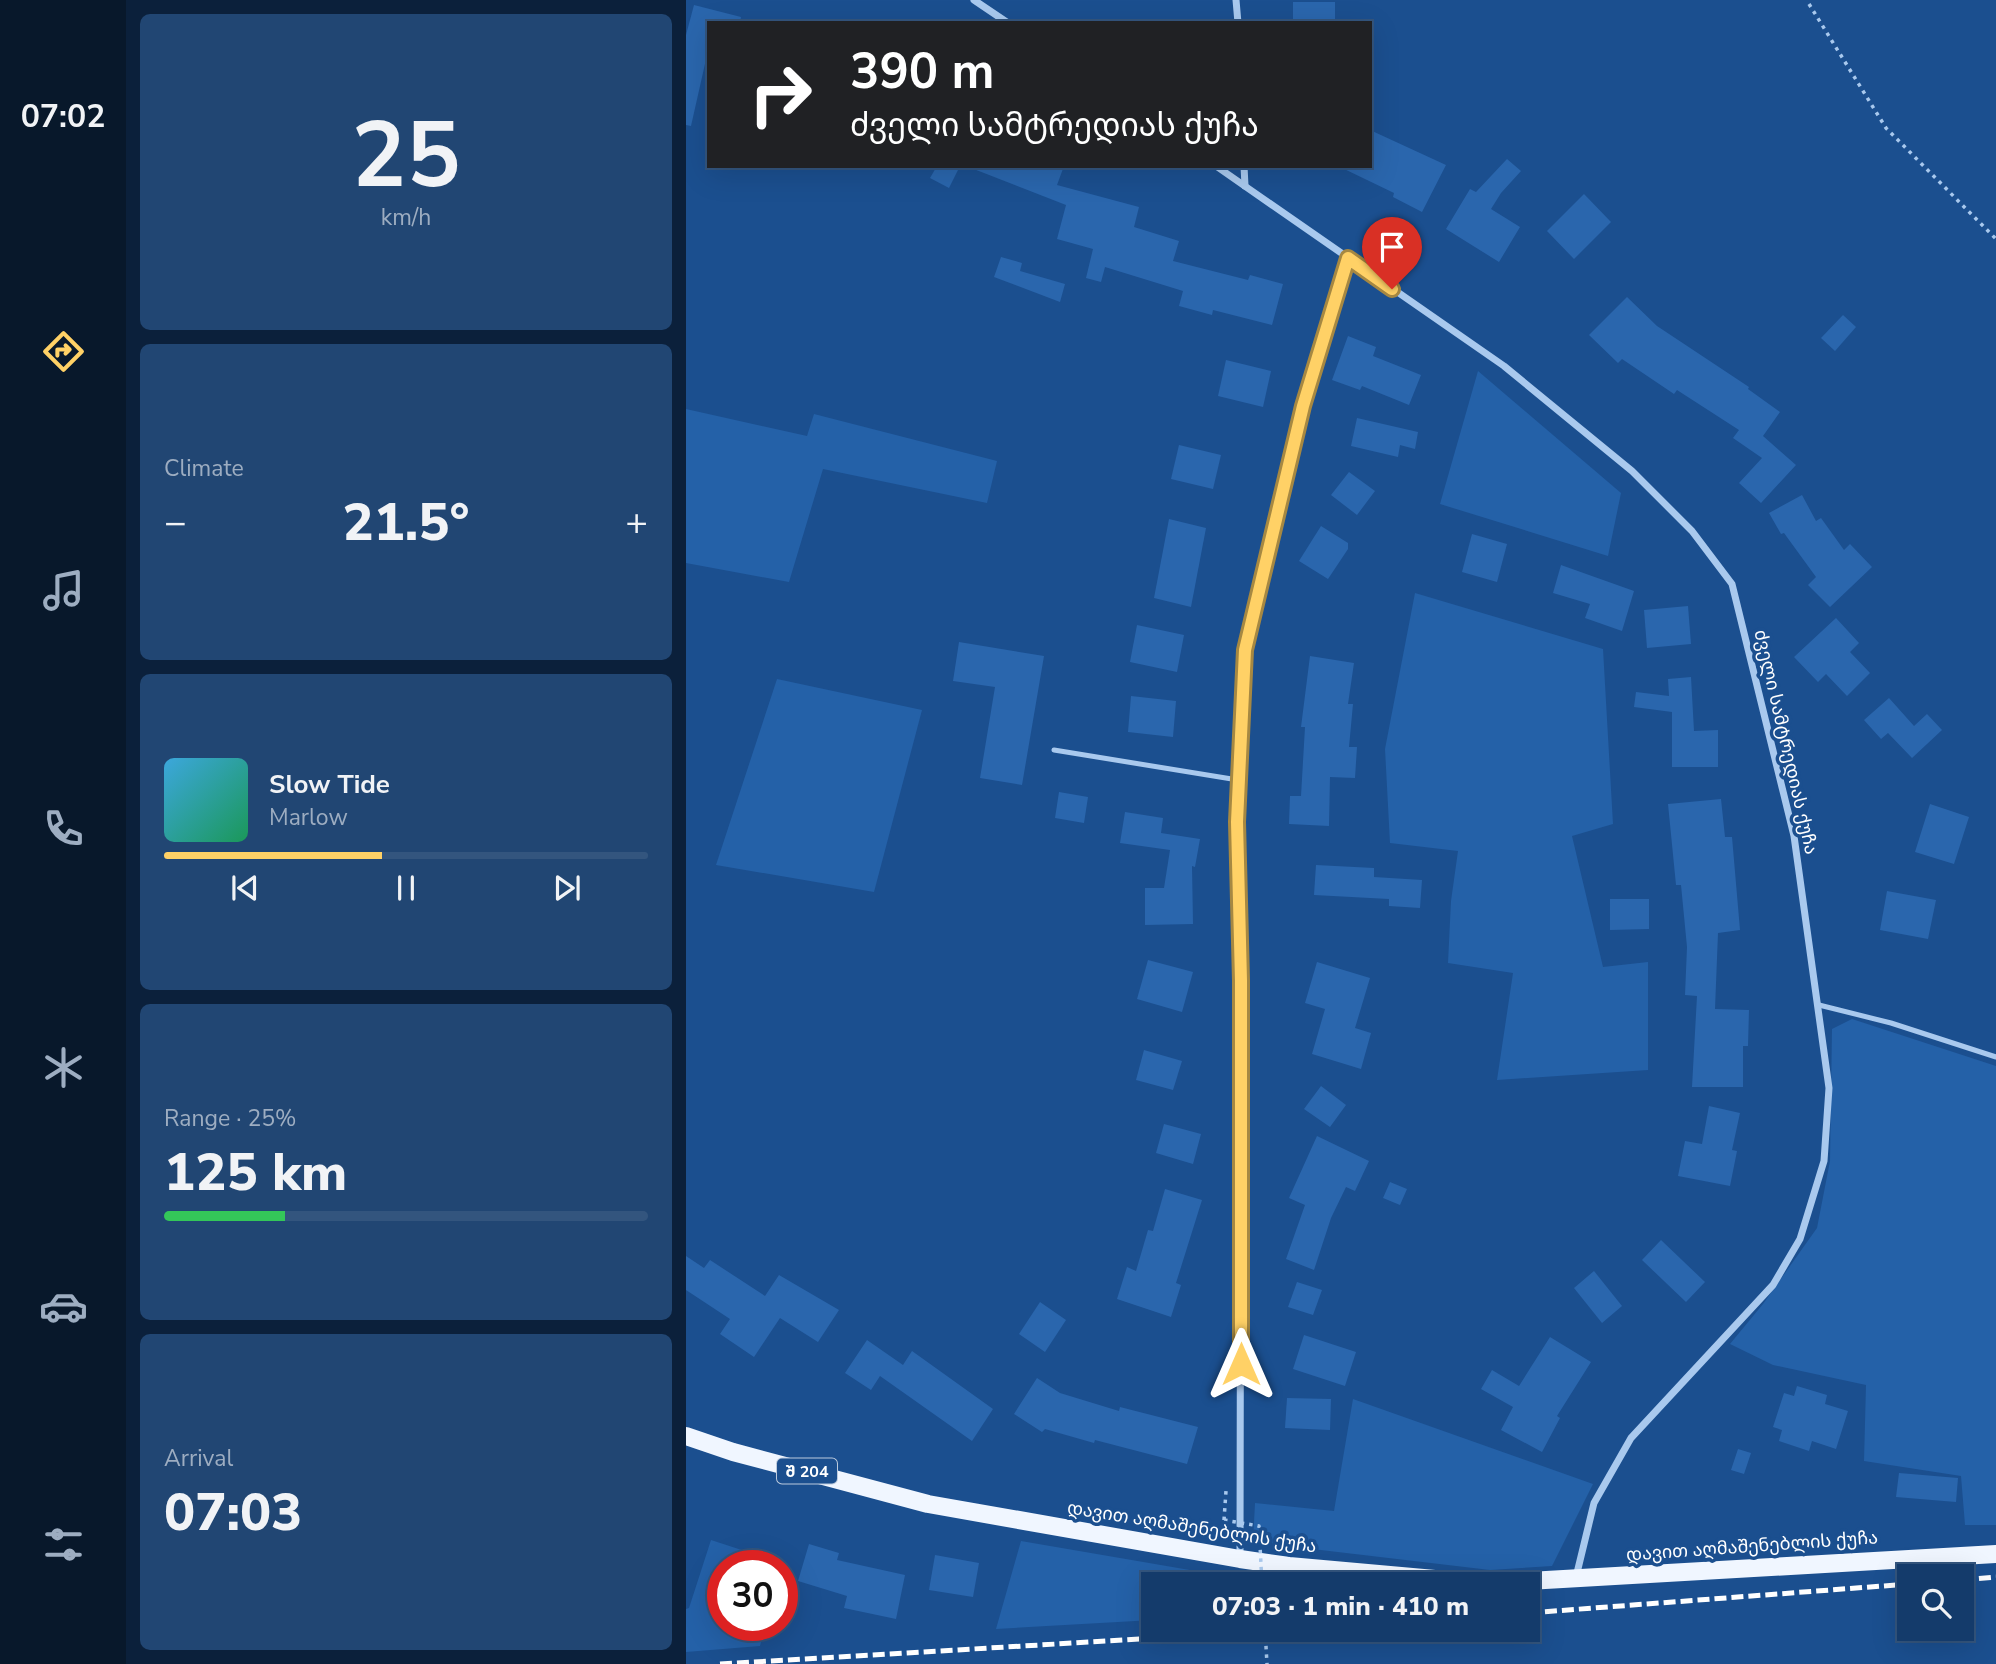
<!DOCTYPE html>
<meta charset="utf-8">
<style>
body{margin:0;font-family:"Nunito Sans","Noto Sans Georgian",sans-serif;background:#214673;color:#f1f3f6;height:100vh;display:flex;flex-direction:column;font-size:26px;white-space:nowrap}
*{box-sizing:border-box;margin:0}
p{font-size:23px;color:#9dadc1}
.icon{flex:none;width:38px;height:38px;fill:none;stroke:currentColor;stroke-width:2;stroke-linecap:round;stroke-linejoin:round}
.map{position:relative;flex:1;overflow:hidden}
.sheet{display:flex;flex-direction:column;gap:14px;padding:14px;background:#0b203b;width:560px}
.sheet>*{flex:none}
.banner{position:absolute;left:21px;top:21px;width:665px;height:147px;border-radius:0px;box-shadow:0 7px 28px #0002,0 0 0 2px #33557e;background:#202124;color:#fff;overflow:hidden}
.tools{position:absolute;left:1211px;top:1564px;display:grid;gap:14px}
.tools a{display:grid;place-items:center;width:77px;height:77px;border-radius:0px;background:#143b6b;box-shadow:0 7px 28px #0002,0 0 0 2px #33557e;font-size:35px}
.speed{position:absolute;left:21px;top:1550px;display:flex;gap:14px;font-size:35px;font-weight:700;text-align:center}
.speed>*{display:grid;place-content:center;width:91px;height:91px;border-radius:50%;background:#143b6b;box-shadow:0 7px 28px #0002,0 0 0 2px #33557e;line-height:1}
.speed .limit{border:10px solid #d22;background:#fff;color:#111}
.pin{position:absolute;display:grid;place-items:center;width:60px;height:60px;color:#fff;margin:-72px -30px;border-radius:50% 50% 50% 0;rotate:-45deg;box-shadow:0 0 7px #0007}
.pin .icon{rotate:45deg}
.me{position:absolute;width:77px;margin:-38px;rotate:0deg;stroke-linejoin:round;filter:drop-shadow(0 0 5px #0008)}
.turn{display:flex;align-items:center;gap:24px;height:147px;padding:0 28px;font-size:32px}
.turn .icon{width:91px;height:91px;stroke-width:2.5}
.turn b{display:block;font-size:49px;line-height:60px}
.big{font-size:52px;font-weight:800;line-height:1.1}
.sheet .tile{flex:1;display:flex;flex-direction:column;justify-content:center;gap:10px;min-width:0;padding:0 24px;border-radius:10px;background:#214673}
.sheet .dial{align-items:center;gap:0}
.dial b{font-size:91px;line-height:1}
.song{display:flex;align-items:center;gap:21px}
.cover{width:84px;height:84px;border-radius:10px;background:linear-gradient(135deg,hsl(200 70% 55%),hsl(150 70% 35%))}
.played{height:7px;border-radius:4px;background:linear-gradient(90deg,#ffd166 45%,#33557e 45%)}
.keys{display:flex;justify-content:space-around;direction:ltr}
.heat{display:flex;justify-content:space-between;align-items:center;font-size:38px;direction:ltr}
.charge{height:10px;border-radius:5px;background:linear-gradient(90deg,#34c759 25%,#33557e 0)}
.trip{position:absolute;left:455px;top:1572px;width:399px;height:70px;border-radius:0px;background:#143b6b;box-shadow:0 7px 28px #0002,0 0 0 2px #33557e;font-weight:800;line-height:70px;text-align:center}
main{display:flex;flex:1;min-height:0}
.menu{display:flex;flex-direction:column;width:126px;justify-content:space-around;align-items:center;background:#08182b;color:#9dadc1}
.menu .icon{width:49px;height:49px}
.menu .selected{color:#ffd166}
.menu b{font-size:32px;color:#f1f3f6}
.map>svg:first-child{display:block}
.green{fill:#2461a8}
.building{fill:#2a66ad}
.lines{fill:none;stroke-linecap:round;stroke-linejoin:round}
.path{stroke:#a9c9ee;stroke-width:3.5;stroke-dasharray:3.5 5;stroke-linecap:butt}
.lane{stroke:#a9c9ee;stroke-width:5}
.street{stroke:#a9c9ee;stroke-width:7}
.primary{stroke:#f0f6ff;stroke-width:18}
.rail{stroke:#fff;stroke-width:5;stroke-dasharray:12 5;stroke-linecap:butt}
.path-bridge{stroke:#a9c9ee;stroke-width:3.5;stroke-dasharray:3.5 5;stroke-linecap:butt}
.route-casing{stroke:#a68842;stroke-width:18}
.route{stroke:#ffd166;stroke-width:12}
.labels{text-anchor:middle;stroke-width:7;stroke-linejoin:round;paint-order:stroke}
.shield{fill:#1b4f8f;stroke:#bbcadd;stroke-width:2}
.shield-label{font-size:16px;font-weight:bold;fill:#fff}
.street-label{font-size:18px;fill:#fff;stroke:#1b4f8f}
</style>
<main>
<nav class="menu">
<b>07:02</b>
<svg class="icon selected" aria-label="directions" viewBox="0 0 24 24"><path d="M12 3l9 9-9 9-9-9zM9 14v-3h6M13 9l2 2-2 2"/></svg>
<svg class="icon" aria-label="music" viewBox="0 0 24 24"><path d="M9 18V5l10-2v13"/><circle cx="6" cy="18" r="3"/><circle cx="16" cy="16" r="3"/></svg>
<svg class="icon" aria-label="phone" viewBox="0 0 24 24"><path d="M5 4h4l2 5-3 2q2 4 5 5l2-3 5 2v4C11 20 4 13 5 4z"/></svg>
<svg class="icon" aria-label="climate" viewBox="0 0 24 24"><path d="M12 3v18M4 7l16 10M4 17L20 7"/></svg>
<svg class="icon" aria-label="car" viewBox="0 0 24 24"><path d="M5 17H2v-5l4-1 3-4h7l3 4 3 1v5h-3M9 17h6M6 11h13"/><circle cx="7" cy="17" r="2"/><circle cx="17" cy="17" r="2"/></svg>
<svg class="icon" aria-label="filters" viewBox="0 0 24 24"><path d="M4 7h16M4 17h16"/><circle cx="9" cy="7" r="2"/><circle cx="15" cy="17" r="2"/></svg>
</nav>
<section class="sheet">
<div class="tile dial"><b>25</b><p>km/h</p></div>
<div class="tile"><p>Climate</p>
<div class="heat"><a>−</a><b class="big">21.5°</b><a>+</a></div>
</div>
<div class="tile">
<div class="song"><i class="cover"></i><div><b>Slow Tide</b><p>Marlow</p></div></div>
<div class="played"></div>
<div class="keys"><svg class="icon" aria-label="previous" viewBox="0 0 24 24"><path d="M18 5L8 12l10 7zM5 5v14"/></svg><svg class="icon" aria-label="pause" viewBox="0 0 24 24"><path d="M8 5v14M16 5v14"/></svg><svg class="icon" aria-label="next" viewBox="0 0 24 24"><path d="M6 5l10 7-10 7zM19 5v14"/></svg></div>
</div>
<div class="tile"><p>Range · 25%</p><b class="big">125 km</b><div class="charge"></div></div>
<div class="tile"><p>Arrival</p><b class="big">07:03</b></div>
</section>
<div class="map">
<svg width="1310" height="1664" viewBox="0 0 1310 1664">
<rect width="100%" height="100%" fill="#1b4f8f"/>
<g class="green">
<path d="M792,371l143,122 -13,63 -168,-52z"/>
<path d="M0,409l121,27 7,-22 183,47 -10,42 -164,-34 -34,113 -103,-19z"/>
<path d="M729,593l188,56 10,175 -41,12 31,131 45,-5v108l-151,10 16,-107 -65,-10 3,-62 7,-50 -68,-8 -5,-94z"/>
<path d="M91,679l145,31 -48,182 -158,-27z"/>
<path d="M1166,1019l144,47v459h-31l-4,-49 -97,-15 2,-76 -93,-20 -43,-21 33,-40 54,-76 13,-67 2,-132z"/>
<path d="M667,1399l240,85 -41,82 -62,4 -237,-28 2,-39 79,8z"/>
<path d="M25,1540l68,22 -1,4h-55v60h42l-5,20 -74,6v-43l3,-1z"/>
<path d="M335,1541l227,39 26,4h-121v36l-157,9z"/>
</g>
<g class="building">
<rect x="607" y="2" width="42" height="21"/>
<path d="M8,5l47,12 -1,6h-31v23l-18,80 -5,-1v-90z"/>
<path d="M684,130l76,35 -24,47 -29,-15 1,-4 -56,-27h32z"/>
<path d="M821,159l14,12 -20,22 -10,16 29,18 -21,35 -53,-33 24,-40 6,3z"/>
<path d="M251,166h23l-11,22 -19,-10z"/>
<path d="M280,166h98l-7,19 82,22 -5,20 45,14 -6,20 75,19 2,-5 33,9 -11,41 -59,-15 -1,5 -33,-9 4,-15 -78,-24 -4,15 -15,-4 7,-29 -36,-10 9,-34z"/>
<path d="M898,194l27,28 -37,37 -27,-28z"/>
<path d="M315,257l21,6 -2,8 45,13 -5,18 -66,-25z"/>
<path d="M941,297l30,29 92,61 -1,2 32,23 -17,24 33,29 -35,38 -22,-20 23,-25 -29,-20 6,-8 -62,-40 -3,4 -52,-35 -4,4 -29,-28z"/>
<path d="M1157,315l13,12 -21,24 -14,-13z"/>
<path d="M662,336l28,11 -3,9 48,19 -12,30 -47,-19 -2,4 -28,-10z"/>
<path d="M540,360l45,11 -8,36 -45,-11z"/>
<path d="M671,418l61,14 -3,17 -15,-4 -2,12 -47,-11z"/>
<path d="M493,445l42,10 -8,34 -42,-10z"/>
<path d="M663,472l26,19 -18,24 -26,-20z"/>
<path d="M1116,495l14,26 5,-3 23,32 6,-6 22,23 -42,40 -22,-22 8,-8 -32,-44 -3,1 -12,-21z"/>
<path d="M483,519l37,9 -15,79 -37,-9z"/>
<path d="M635,526l27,17v6l-20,30 -29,-18z"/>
<path d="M786,534l35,10 -10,38 -35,-10z"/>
<path d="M875,565l73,26 -12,40 -37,-13 5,-14 -37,-11z"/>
<path d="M1002,606l3,38 -44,4 -3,-38z"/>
<path d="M1150,618l23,25 -9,9 20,21 -23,23 -21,-22 -8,8 -24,-25z"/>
<path d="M451,625l47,10 -7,37 -47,-10z"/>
<path d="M273,642l85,14 -22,129 -42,-7 15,-91 -42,-6z"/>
<path d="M624,656l44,7 -6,41h5l-4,43h8l-2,31 -25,-1 -1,49 -40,-2 1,-28h11l4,-69h-4z"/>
<path d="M1005,677l3,54 24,-1v37h-46v-55l-38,-5 2,-15 33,4 -1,-17z"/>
<path d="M445,696l45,5 -3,36 -45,-5z"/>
<path d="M1203,698l25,28 13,-12 15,16 -30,28 -24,-25 -7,6 -17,-19z"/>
<path d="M373,792l29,5 -4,26 -29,-5z"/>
<path d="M1035,799l4,38h7l8,93 -22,3 -3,76 34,1 -1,36h-5v41h-51l5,-91 -12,-1 2,-48 -6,-62h-5l-8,-81z"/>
<path d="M1244,804l39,13 -15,47 -39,-12z"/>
<path d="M439,812l38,6 -2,15 39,6 -5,28 -3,-1 1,58 -48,1v-37h19l6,-38 -50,-7z"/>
<path d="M630,865l58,3v9l48,3 -2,28 -31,-2v-7l-75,-4z"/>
<path d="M1201,891l49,9 -8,39 -48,-9z"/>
<path d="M924,899h39v30l-39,1z"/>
<path d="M462,960l45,12 -11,40 -45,-13z"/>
<path d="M631,962l53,16 -15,50 16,5 -10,36 -49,-15 13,-45 -20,-6z"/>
<path d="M458,1050l38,11 -9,29 -37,-10z"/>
<path d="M635,1086l25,19 -16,22 -26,-18z"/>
<path d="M1023,1106l31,7 -8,37 5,1 -7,35 -52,-10 7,-35 17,3z"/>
<path d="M478,1124l37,10 -8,30 -37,-11z"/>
<path d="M631,1136l52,25 -14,30 -9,-4 -15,31 -17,52 -28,-11 19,-54 -16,-7z"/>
<path d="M704,1182l17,7 -7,16 -17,-7z"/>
<path d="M479,1189l37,11 -26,83 5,2 -10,32 -54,-18 10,-32 9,4 12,-41 5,1z"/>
<path d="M975,1240l44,42 -19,20 -44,-42z"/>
<path d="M0,1256l18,12 6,-8 55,36 14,-21 60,35 -21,32 -38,-24 -26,39 -34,-23 10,-15 -44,-29z"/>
<path d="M908,1271l28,35 -20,17 -28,-35z"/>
<path d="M611,1282l25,8 -9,25 -25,-8z"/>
<path d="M354,1302l26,18 -21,32 -26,-18z"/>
<path d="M618,1335l52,17 -11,34 -52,-17z"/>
<path d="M864,1337l41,25 -34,54 3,2 -18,34 -41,-22 12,-23 -32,-18 11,-19 27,16z"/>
<path d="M181,1340l36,25 9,-14 81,58 -21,32 -92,-65 -9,14 -26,-17z"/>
<path d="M351,1378l23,15 59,18 1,-4 78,20 -11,37 -92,-24 -1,3 -49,-14 -3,3 -28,-18z"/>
<path d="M1111,1386l30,9 -2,9 23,7 -12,38 -24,-8 -3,10 -30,-10 3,-11 -9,-3 11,-34 10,3z"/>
<path d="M601,1398l44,1 -1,31 -45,-2z"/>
<path d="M1052,1449l13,4 -7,21 -13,-4z"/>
<path d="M1213,1473l59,5 -2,24 -60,-5z"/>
<path d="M123,1544l30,9 -2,7 68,15 -9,44 -52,-11 3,-12 -49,-15z"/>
<path d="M249,1555l44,8 -6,34 -44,-7z"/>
</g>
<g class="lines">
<g class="path">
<path d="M1123,4l77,124 110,111"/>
<path d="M538,1520l2,-29"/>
</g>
<g class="lane">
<path d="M368,750l184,30"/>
<path d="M1133,1005l72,18 105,34"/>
</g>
<g class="street">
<path d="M288,0l34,23"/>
<path d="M550,0l2,23"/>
<path d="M530,166l288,200 128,105 60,60 40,53 62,252 35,252 -5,73 -24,78 -27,46 -142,153 -37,65 -18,74"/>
<path d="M558,166l1,20"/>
<path d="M554,1556l1,-575 -4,-159 8,-172 58,-244 44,-148"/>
</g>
<path class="primary" d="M0,1436l47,16 195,52 312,55 49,7 157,14 66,2 484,-28"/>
<g class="rail">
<path d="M1276,1580l34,-3"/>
<path d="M842,1613l381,-29"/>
<path d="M34,1664l589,-35"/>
</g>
<g class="path-bridge">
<path d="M538,1520l35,6 3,58"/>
<path d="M579,1629l2,35"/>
</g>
</g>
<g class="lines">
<g class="route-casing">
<path id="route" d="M555,1364v-383l-4,-159 8,-172 58,-244 45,-148 44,31"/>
</g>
<use href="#route" class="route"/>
</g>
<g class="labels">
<rect class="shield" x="91" y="1458.5" width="60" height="25" rx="5"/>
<g class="shield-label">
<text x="121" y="1477">შ 204</text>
</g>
<g class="street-label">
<text transform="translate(1100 742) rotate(77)" y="6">ძველი სამტრედიას ქუჩა</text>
<text transform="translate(506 1527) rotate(9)" y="6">დავით აღმაშენებლის ქუჩა</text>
<text transform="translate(1066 1546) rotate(-4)" y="6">დავით აღმაშენებლის ქუჩა</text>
</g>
</g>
</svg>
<div class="tools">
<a><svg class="icon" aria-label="search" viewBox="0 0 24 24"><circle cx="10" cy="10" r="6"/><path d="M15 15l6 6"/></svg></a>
</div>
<div class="speed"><div class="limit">30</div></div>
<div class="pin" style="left:706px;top:289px;background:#d93025"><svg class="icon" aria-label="arrive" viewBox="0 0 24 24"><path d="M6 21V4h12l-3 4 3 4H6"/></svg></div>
<svg class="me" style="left:555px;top:1364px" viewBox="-20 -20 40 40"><path d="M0-17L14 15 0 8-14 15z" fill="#ffd166" stroke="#fff" stroke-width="4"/></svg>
<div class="trip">07:03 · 1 min · 410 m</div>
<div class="banner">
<div class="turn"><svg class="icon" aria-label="right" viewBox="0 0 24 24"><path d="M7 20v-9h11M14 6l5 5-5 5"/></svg><div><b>390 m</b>ძველი სამტრედიას ქუჩა</div></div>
</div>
</div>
</main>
